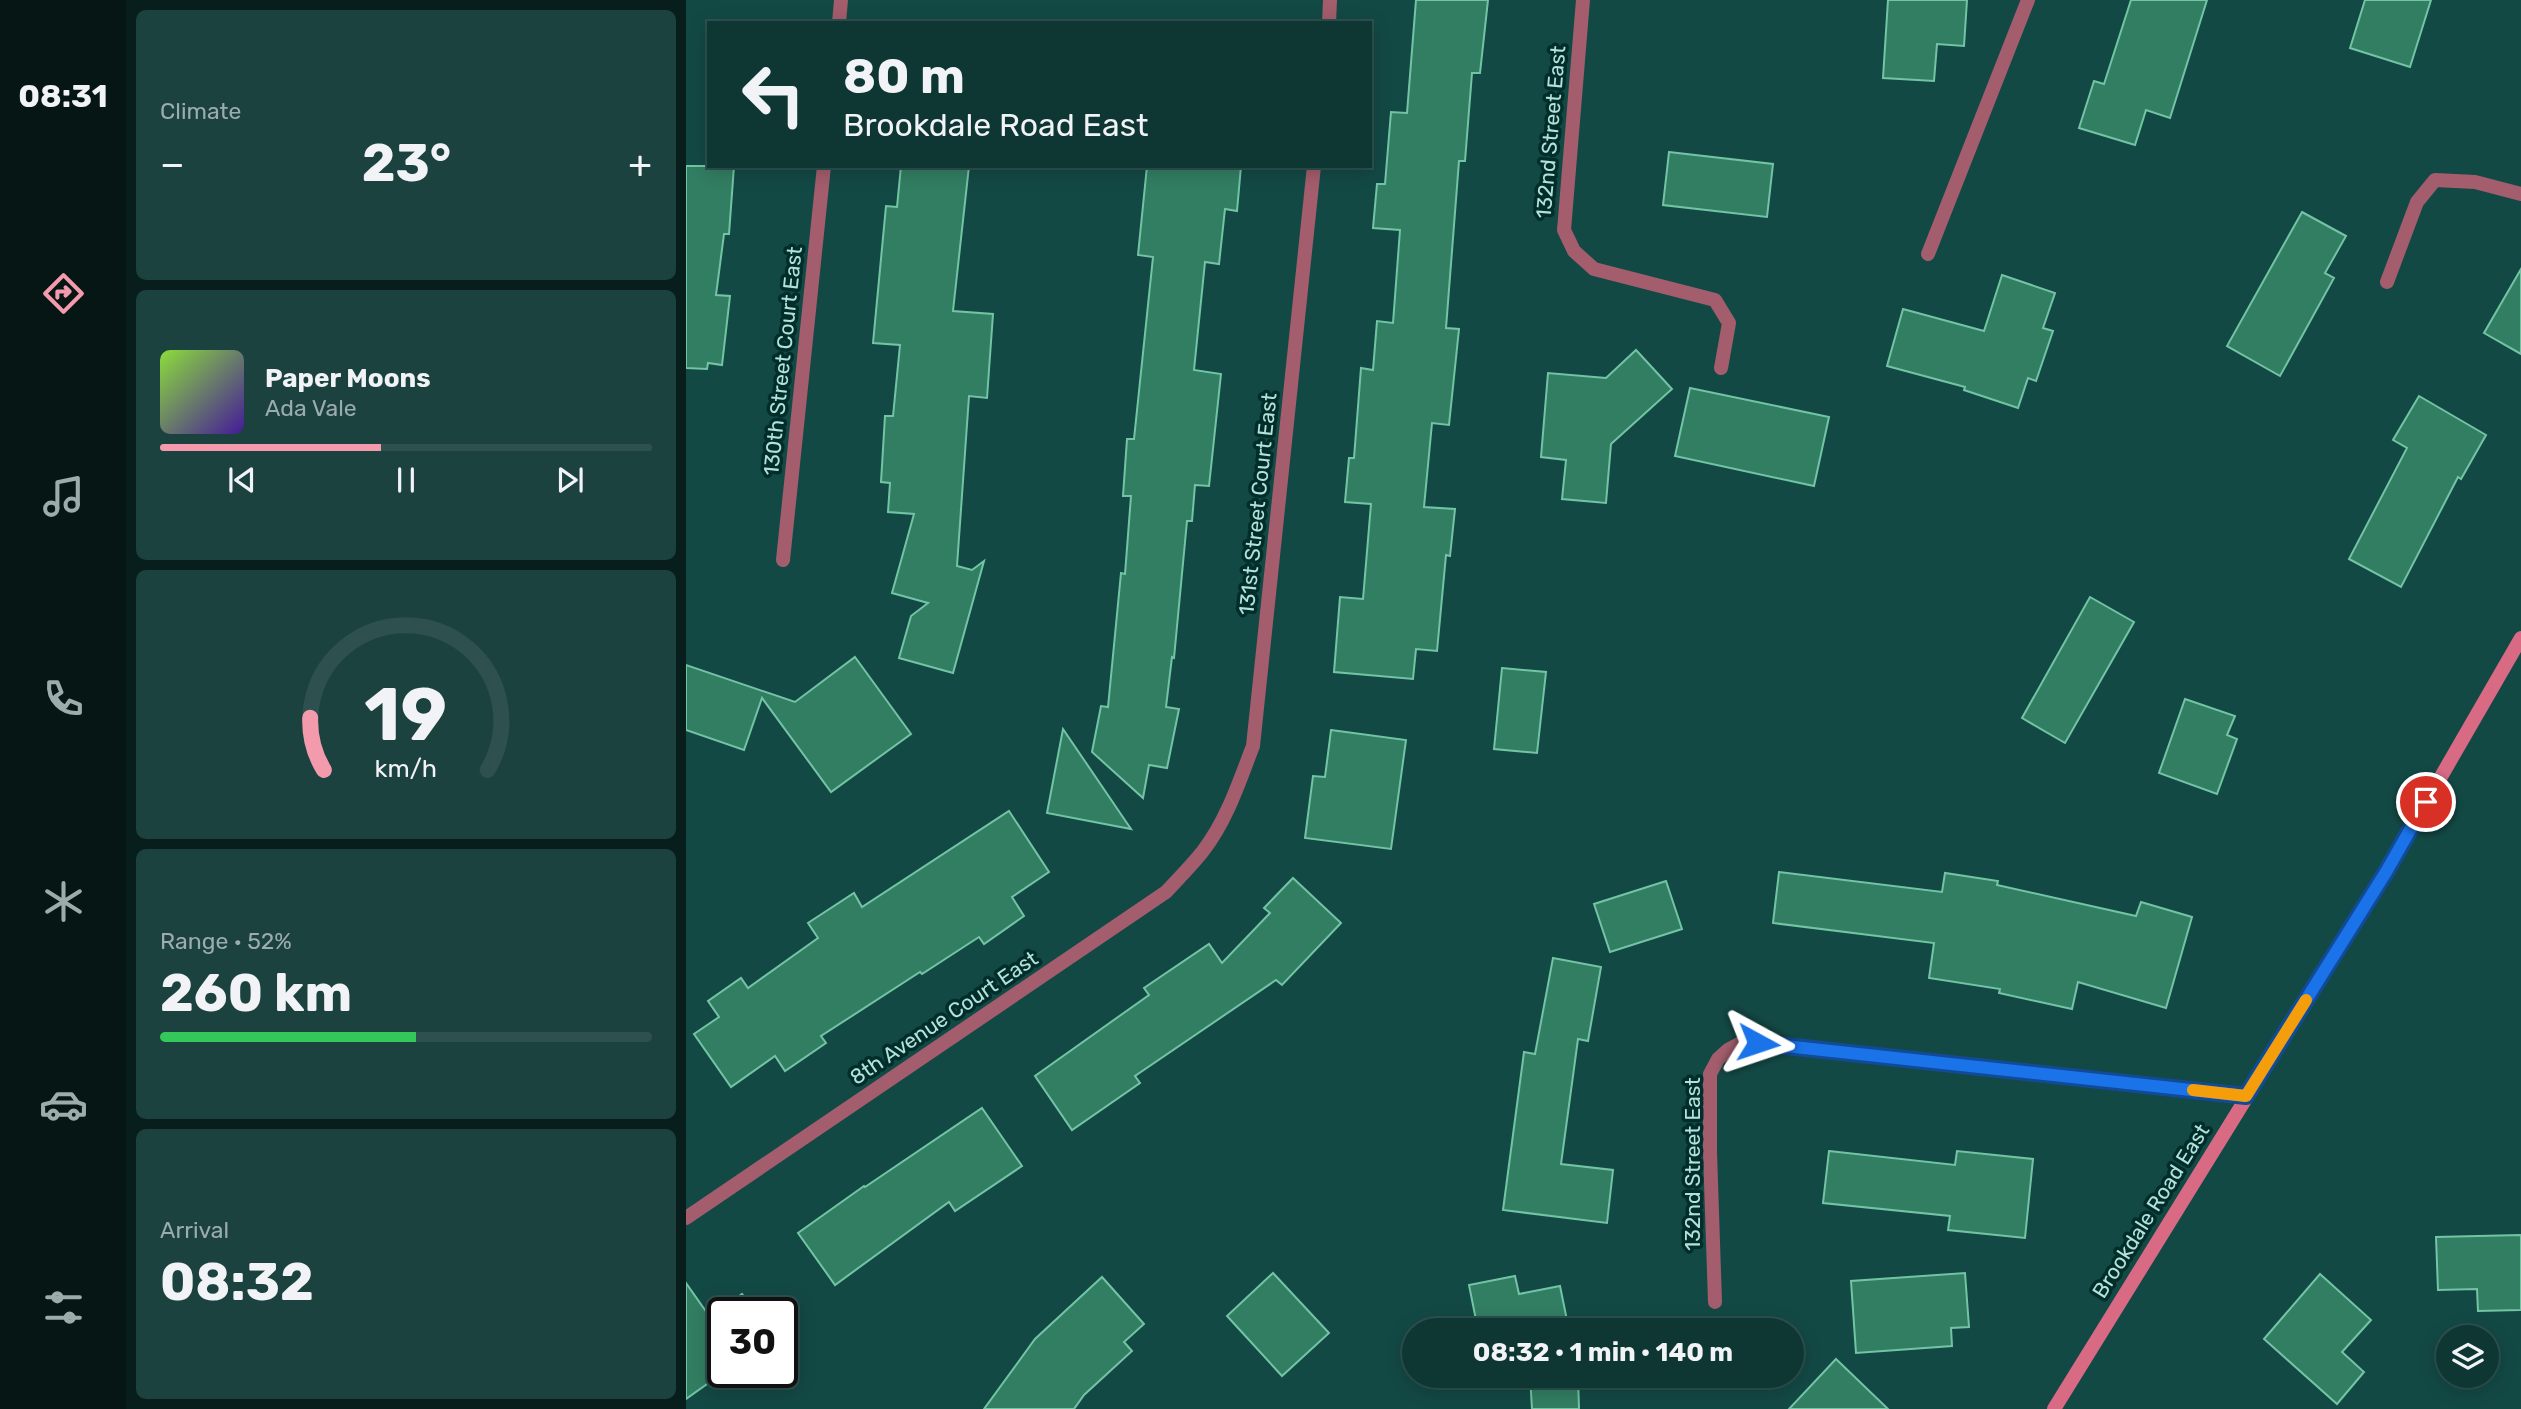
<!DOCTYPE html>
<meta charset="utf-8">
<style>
body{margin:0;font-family:Rubik,sans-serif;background:#1c4240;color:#f1f3f6;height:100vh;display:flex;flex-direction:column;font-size:26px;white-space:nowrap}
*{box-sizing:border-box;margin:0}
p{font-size:23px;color:#9bacac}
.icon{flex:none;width:38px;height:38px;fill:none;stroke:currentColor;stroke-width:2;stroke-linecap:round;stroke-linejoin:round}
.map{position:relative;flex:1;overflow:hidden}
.panel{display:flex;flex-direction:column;gap:10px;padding:10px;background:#081e1d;width:560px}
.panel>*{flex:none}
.guide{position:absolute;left:21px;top:21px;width:665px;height:147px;border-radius:0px;box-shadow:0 4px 18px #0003,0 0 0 2px #2e514f;background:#0e3734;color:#f1f3f6;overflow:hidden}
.controls{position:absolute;left:1750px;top:1325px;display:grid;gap:14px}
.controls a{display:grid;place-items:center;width:63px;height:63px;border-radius:50%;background:#0e3734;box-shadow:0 4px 18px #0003,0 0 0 2px #2e514f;font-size:35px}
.speed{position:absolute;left:21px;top:1297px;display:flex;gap:14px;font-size:35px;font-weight:700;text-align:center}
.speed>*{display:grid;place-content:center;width:91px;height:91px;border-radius:50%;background:#0e3734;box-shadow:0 4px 18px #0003,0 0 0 2px #2e514f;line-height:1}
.speed .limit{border:4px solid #111;border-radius:10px;background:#fff;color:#111}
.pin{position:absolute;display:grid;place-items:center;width:60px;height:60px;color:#fff;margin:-30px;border:4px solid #fff;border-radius:50%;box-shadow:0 2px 7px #0007}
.me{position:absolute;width:77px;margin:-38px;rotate:95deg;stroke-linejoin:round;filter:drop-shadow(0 0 5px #0008)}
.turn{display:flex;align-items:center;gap:24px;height:147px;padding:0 21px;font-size:32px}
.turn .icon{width:91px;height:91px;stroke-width:2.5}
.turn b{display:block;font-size:49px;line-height:60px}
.big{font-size:52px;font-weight:700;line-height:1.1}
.panel .widget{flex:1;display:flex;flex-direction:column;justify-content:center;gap:10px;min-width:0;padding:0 24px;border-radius:10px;background:#1c4240}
.panel .dial{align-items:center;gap:0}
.dial svg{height:182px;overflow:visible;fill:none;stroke:#2e514f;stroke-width:7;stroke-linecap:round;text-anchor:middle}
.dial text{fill:#f1f3f6;stroke:none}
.song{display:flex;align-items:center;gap:21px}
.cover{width:84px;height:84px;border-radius:10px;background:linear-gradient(135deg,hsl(90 70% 55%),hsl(260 70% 35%))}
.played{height:7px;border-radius:4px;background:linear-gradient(90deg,#f39aac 45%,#2e514f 45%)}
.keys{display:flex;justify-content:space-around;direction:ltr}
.heat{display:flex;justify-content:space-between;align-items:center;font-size:38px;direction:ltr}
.charge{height:10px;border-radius:5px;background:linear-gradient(90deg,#34c759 52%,#2e514f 0)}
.trip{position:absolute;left:716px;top:1318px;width:402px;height:70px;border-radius:35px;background:#0e3734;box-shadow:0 4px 18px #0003,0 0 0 2px #2e514f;font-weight:700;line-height:70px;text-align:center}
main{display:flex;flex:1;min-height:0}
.dock{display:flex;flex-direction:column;width:126px;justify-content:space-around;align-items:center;background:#061615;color:#9bacac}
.dock .icon{width:49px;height:49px}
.dock .selected{color:#f39aac}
.dock b{font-size:32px;color:#f1f3f6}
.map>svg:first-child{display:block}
.building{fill:#327e63;stroke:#73c4a4;stroke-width:2}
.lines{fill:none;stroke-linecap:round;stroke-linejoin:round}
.service{stroke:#a35d6c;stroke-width:14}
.minor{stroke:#a35d6c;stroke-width:14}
.secondary{stroke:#d86a84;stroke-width:14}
.route-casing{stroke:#114b97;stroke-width:18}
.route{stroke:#1a73e8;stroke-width:12}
.slow{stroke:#f59e0b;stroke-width:12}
.labels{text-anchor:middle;stroke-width:7;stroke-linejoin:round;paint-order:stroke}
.street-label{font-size:21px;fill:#b5e1db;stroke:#012e2a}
</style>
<main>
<nav class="dock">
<b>08:31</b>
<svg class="icon selected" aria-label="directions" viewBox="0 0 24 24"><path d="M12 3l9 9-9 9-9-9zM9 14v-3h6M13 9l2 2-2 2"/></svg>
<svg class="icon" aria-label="music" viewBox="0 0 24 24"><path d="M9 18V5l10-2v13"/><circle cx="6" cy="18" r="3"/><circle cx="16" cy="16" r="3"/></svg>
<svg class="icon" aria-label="phone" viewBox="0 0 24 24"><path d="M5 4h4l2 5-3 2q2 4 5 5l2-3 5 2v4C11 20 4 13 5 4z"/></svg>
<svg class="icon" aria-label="climate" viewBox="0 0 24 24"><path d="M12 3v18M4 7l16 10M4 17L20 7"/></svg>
<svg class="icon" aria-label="car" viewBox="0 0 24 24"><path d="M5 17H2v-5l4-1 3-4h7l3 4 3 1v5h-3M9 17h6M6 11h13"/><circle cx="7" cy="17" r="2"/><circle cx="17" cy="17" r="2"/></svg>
<svg class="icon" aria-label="filters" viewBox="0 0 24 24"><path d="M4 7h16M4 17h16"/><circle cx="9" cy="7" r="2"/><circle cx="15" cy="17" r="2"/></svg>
</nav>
<section class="panel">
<div class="widget"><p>Climate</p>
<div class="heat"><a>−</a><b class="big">23°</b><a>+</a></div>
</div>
<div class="widget">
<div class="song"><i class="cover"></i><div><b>Paper Moons</b><p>Ada Vale</p></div></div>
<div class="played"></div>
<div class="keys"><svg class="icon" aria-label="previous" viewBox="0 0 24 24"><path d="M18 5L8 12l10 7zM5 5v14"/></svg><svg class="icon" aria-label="pause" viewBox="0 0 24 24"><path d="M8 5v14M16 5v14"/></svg><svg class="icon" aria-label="next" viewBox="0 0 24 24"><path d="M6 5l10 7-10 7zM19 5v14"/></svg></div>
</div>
<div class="widget dial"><svg viewBox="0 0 100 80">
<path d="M14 69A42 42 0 1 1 86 69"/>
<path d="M14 69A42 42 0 0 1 8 46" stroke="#f39aac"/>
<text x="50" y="56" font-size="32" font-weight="700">19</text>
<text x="50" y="72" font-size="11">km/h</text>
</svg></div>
<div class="widget"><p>Range · 52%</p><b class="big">260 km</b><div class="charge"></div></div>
<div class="widget"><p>Arrival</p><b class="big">08:32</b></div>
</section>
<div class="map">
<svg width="1835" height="1409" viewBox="0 0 1835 1409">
<rect width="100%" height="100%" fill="#134945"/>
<g class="building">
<path d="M730,0h72l-8,73h-8l-7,88h-6l-13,167 13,1 -10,96 -17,-2 -8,84 31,2 -5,47 -4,-1 -9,96 -21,-2 -3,30 -79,-7 6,-75 23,2 8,-95 -26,-2 4,-44h5l7,-90 12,2 4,-49 16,2 7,-93 -27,-2 4,-44h8l6,-72 16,1z"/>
<path d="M1202,0h79l-3,46 -27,-2 -3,37 -51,-3z"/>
<path d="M1445,0h76l-37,118 -24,-8 -11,35 -56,-17 15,-47 10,3z"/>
<path d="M1679,0h66l-21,67 -60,-19z"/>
<path d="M983,152l104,12 -6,53 -104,-12z"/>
<path d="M0,166h48l-5,68h-5l-8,61 14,1 -8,69 -14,-2 -1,6 -21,-1z"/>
<path d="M215,166h68l-16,145 40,3 -6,84 -18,-2 -12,170 15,4 12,-9 -31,112 -54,-15 12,-42 17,-13 -36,-10 22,-79 -26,-2 2,-29 -9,-1 4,-66h8l7,-71 -27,-2 13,-137 11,1z"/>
<path d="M461,166h94l-4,45 -12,-2 -6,55 -14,-2 -11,108 27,4 -12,112 -14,-1 -3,36h-5l-13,137 -2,-1 -6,50 13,2 -12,59 -18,-3 -6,33 -51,-46 9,-46 7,1 13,-134 4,1 6,-78h-8l4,-57h7l19,-182 -15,-2z"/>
<path d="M1616,212l44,24 -21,37 9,5 -54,98 -53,-30z"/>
<path d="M1835,269v85l-37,-21z"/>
<path d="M1316,275l53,18 -12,35 10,3 -17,50 -8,-3 -10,30 -54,-18 1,-3 -78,-21 16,-57 81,22z"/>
<path d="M950,350l36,39 -61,55 -5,59 -44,-4 4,-39 -25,-3 7,-84 58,5z"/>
<path d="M1004,388l139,29 -15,69 -139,-30z"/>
<path d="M1733,396l67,39 -25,44 -3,-2 -57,110 -52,-28 58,-111 -14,-8z"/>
<path d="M1404,597l44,25 -69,121 -43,-25z"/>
<path d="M169,657l56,77 -80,58 -69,-94 -18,52 -58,-20v-65l109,37z"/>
<path d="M816,668l44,4 -9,81 -43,-4z"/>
<path d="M1499,699l50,17 -8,19 10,4 -20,55 -58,-21z"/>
<path d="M377,729l68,100 -84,-16z"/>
<path d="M645,730l75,10 -15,109 -86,-11 8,-62 12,1z"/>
<path d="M323,811l40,61 -37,25 12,19 -40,28 -5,-7 -57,37 -2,-2 -99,64 5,7 -41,28 -10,-15 -44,31 -37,-53 25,-17 -11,-16 33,-23 7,10 70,-50 -10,-15 46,-30 8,14z"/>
<path d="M1093,872l163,20 3,-19 53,8 -1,4 139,31 5,-14 51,15 -26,91 -88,-26 -6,27 -73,-16 1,-4 -71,-11 5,-35 -161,-20z"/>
<path d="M607,878l48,45 -59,62 -6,-5 -141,96 5,7 -68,47 -37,-54 114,-81 -5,-7 65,-44 13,19 48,-50 -6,-5z"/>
<path d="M980,881l16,48 -72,23 -16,-48z"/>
<path d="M867,958l48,9 -13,74 -10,-2 -17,125 52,6 -6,53 -104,-13 21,-158 11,2z"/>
<path d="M296,1108l40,58 -67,45 -6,-9 -114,83 -37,-52 66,-47 1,1z"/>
<path d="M1143,1151l126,14 2,-14 76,8 -8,79 -77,-8 2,-14 -127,-13z"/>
<path d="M1835,1235v75l-43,1 -1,-22 -39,1 -2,-53z"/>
<path d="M587,1273l56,60 -47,43 -55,-60z"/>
<path d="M1279,1273l4,54 -18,1 1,18 -96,7 -5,-72z"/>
<path d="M1634,1274l51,46 -29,32 22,20 -27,32 -73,-65z"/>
<path d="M829,1276l4,18 41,-8 9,44h-91l-9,-45z"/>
<path d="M416,1277l42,47 -20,18 8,9 -48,44 -10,14h-90l51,-70z"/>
<path d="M0,1283l24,34 32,-23 13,18h-32l1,60 -38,27z"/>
<path d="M1150,1359l52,50h-99z"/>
<path d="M844,1376h48l1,33h-47z"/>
</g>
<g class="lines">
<path class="service" d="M1701,282l30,-80 18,-22 40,2 46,12"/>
<g class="minor">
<path d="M897,0l-19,230 10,21 20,18 121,31 14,23 -8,45"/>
<path d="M153,23l2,-23"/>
<path d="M643,23l1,-23"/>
<path d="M1242,254l100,-254"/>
<path d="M97,560l41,-394"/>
<path d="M0,1218l480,-326c13,-14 26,-27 37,-41 24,-31 36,-69 50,-105l61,-580"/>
<path d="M1029,1302l-5,-150v-78l8,-15 10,-9 15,-8 29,1 71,10 404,43"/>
</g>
<path class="secondary" d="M1368,1409l332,-537 135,-234"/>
</g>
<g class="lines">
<g class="route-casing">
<path id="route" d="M1072,1043l488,53 140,-224 40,-70"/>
</g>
<use href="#route" class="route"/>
<path class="slow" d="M1507,1090l53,6 60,-96"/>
</g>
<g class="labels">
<g class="street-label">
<text transform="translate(865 132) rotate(-85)" y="7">132nd Street East</text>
<text transform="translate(97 361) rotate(-84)" y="7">130th Street Court East</text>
<text transform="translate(572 504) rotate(-84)" y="7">131st Street Court East</text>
<text transform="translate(258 1018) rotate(-34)" y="7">8th Avenue Court East</text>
<text transform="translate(1007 1164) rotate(-90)" y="7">132nd Street East</text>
<text transform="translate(1465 1211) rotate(-58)" y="7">Brookdale Road East</text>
</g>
</g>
</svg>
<div class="controls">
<a><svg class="icon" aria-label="layers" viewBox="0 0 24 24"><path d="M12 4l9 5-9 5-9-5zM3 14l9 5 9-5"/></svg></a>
</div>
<div class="speed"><div class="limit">30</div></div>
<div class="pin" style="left:1740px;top:802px;background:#d93025"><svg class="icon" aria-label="arrive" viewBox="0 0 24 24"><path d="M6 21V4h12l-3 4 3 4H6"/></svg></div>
<svg class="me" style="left:1072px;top:1043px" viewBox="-20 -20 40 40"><path d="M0-17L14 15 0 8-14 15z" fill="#1a73e8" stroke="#fff" stroke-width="4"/></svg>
<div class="trip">08:32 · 1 min · 140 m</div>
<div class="guide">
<div class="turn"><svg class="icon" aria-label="left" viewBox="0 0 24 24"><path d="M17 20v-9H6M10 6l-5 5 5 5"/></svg><div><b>80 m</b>Brookdale Road East</div></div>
</div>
</div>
</main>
